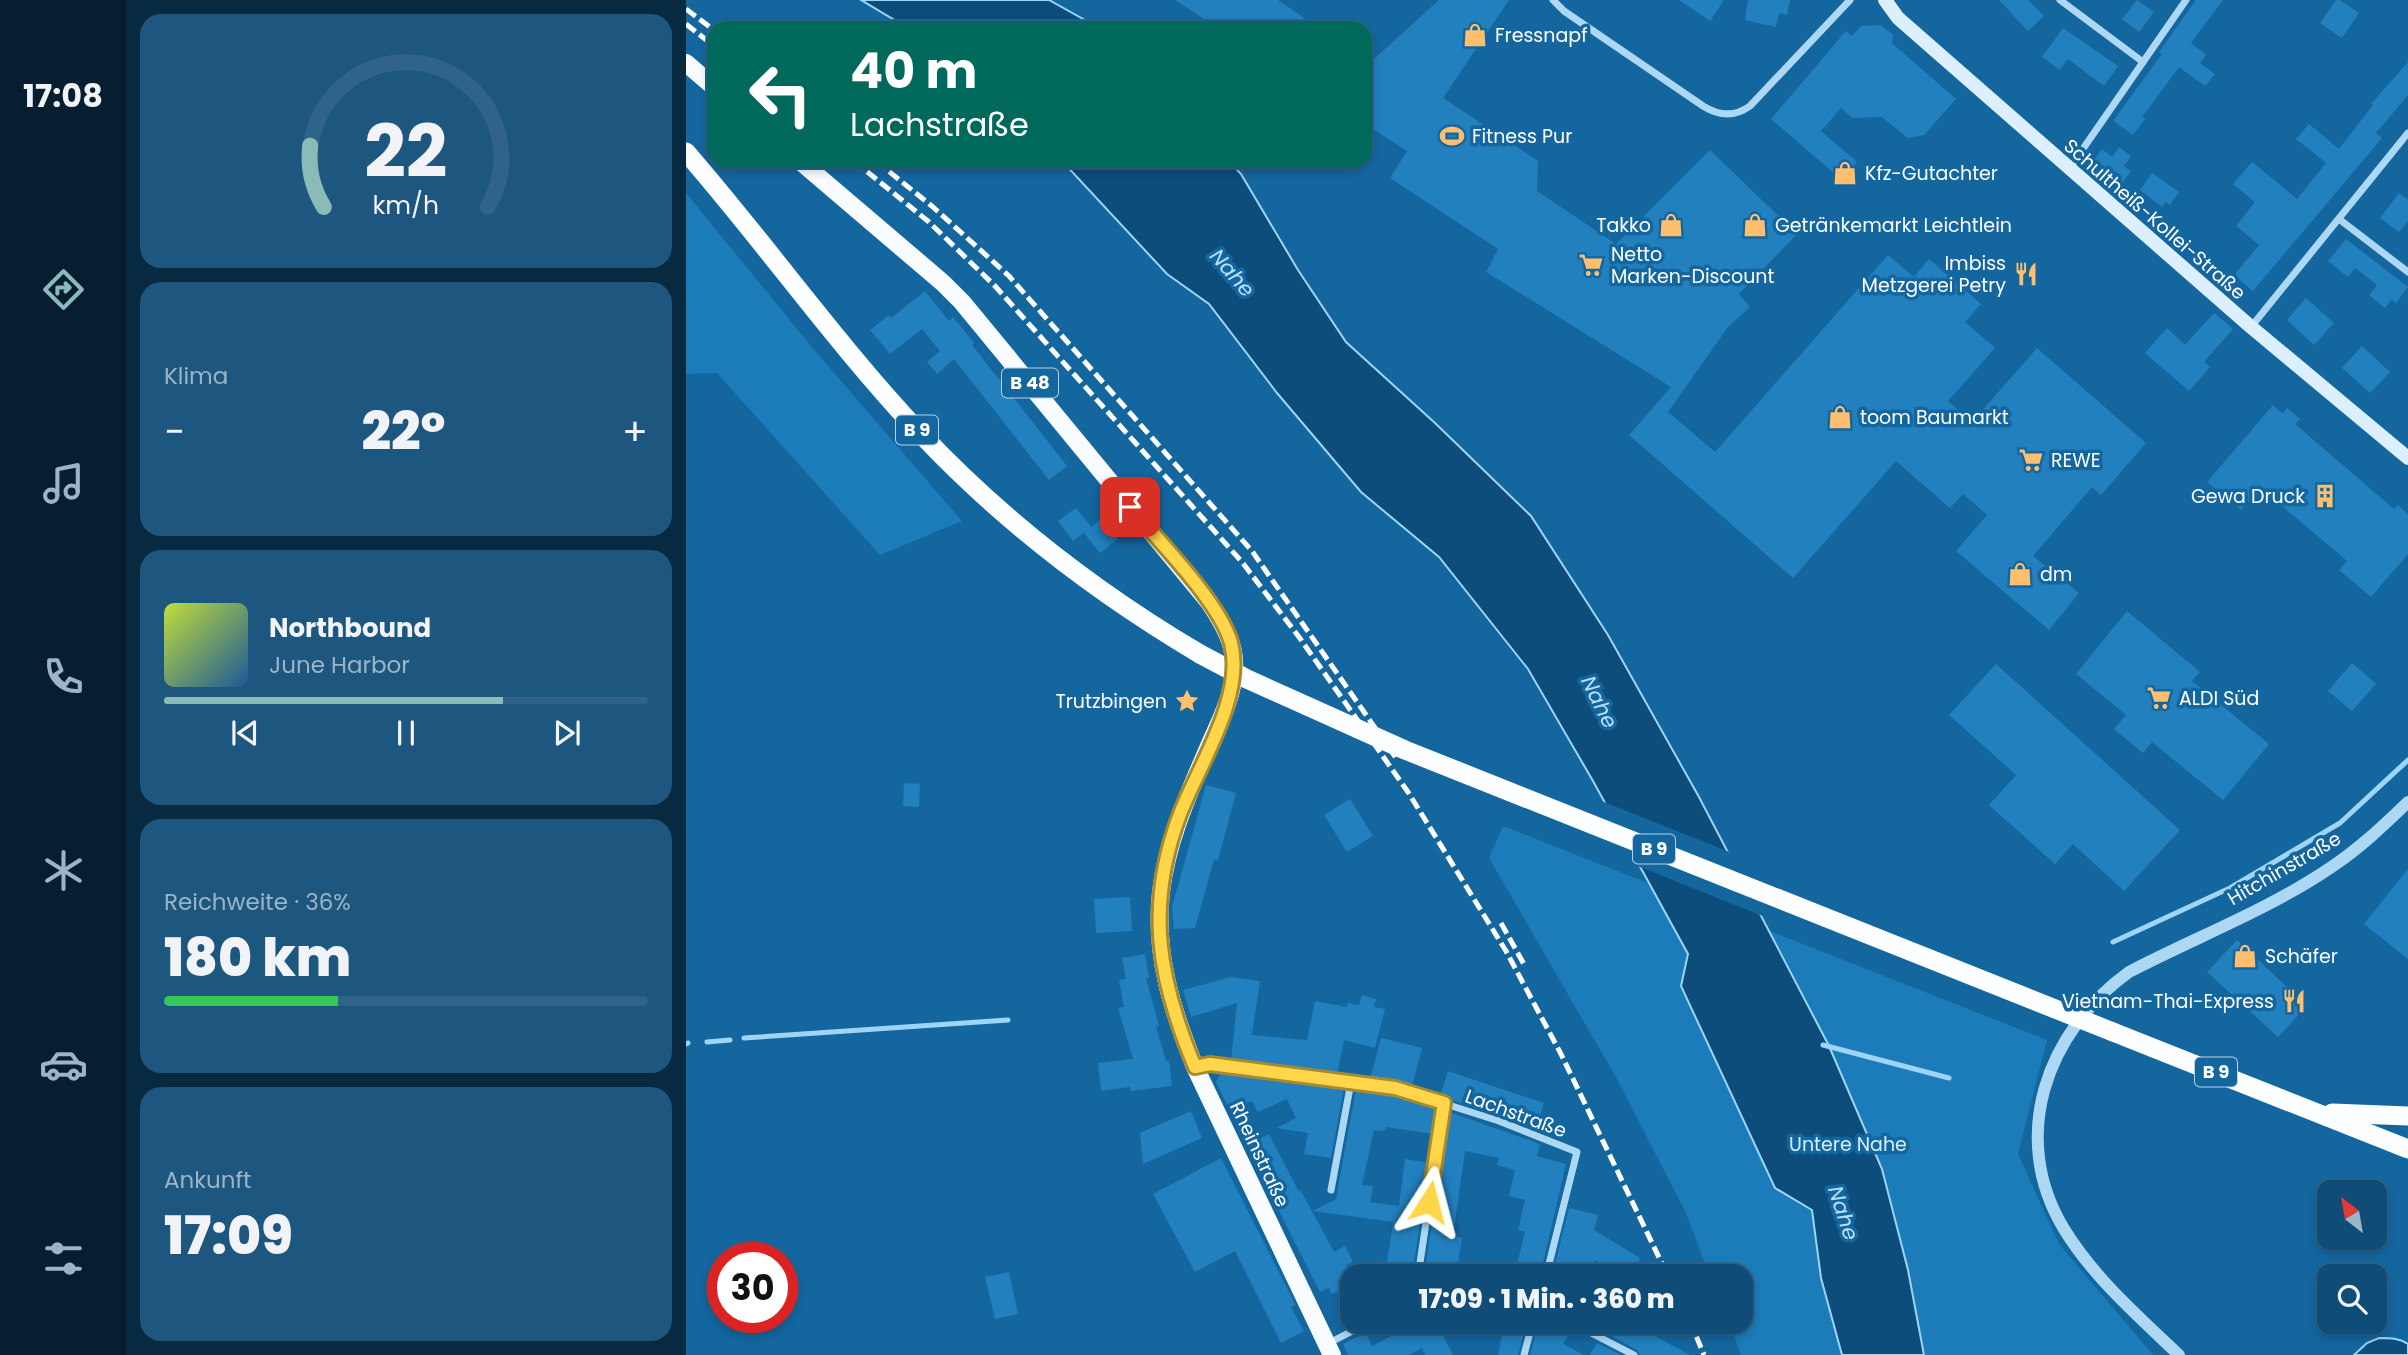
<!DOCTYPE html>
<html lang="de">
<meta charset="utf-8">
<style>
body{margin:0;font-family:Poppins,sans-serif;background:#1d567f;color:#f1f3f6;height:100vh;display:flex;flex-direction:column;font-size:26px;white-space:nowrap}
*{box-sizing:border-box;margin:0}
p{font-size:23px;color:#9bb4c6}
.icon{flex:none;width:38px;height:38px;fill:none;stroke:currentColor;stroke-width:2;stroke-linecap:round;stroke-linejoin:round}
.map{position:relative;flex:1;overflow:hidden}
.drawer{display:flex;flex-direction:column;gap:14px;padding:14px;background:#082a41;width:560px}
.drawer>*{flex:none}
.top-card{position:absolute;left:21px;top:21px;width:665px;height:147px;border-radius:21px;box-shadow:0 4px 10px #0003,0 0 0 2px #2f6389;background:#00695c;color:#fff;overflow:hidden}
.needle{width:46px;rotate:329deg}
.buttons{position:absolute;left:1631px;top:1180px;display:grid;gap:14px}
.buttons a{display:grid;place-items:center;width:70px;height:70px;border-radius:14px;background:#0f4c77;box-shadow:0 4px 10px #0003,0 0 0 2px #2f6389;font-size:35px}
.speed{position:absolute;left:21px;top:1242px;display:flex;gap:14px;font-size:35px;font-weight:700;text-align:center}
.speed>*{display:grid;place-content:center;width:91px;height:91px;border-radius:50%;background:#0f4c77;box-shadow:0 4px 10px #0003,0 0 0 2px #2f6389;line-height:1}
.speed .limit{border:10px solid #d22;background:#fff;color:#111}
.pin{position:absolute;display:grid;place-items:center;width:60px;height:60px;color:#fff;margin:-30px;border-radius:14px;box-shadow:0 4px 10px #0006}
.me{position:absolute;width:77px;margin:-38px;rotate:9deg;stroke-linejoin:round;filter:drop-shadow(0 0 5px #0008)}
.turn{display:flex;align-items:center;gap:24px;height:147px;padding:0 28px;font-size:32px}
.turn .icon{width:91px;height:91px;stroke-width:2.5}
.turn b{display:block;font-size:49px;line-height:60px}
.big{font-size:52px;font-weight:800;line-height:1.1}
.drawer .card{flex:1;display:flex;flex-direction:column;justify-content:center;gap:10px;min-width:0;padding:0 24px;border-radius:21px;background:#1d567f}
.drawer .dial{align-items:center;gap:0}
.dial svg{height:182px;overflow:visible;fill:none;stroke:#2f6389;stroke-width:7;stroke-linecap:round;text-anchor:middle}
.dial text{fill:#f1f3f6;stroke:none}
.song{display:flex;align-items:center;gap:21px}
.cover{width:84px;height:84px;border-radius:10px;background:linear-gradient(135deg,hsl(70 70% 55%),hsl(210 70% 35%))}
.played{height:7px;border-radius:4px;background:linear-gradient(90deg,#8bbbb9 70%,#2f6389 70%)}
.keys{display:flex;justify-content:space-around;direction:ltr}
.heat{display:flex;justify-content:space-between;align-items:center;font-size:38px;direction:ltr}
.charge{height:10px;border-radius:5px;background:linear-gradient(90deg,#34c759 36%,#2f6389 0)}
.trip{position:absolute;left:654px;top:1264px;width:413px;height:70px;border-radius:21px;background:#0f4c77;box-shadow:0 4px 10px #0003,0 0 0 2px #2f6389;font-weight:800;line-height:70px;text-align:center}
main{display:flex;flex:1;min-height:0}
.dock{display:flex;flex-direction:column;width:126px;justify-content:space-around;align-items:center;background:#061e30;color:#9bb4c6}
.dock .icon{width:49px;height:49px}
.dock .active{color:#8bbbb9}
.dock b{font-size:32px;color:#f1f3f6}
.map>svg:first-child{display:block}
.green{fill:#1c7bb9}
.water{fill:#0c4d7c;stroke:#9ed5f7;stroke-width:2}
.pier{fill:#14669f}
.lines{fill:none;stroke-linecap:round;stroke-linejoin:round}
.stream{stroke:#9ed5f7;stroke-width:5}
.building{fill:#2280be}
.minor{stroke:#acd8f4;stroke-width:7}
.tertiary{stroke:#acd8f4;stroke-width:12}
.secondary{stroke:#dceffd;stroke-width:14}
.primary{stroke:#f9fcff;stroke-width:18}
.trunk{stroke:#fcfeff;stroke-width:19}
.rail{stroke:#fff;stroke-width:5;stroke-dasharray:12 5;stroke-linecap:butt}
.trunk-bridge{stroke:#fcfeff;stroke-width:19}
.route-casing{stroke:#a68a30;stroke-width:18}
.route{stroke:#ffd54a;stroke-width:12}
.labels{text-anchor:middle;stroke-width:7;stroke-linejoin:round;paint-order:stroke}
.shield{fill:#14669f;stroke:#b8d1e2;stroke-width:2}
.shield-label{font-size:18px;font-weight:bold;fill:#fff}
.poi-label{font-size:19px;fill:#fff;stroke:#14669f;text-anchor:start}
.street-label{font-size:19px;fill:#fff;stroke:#14669f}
.park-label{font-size:19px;fill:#d5eefd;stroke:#14669f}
.water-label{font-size:21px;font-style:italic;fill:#b9e1fa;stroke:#14669f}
</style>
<main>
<nav class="dock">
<b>17:08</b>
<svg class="icon active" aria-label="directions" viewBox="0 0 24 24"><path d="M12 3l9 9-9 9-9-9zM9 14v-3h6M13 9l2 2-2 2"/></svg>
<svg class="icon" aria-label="music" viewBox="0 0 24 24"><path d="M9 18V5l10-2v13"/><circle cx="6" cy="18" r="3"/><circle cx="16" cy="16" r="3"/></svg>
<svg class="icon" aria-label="phone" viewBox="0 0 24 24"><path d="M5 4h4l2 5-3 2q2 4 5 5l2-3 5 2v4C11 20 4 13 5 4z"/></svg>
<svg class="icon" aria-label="climate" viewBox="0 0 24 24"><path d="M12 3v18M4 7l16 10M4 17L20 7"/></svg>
<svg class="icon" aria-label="car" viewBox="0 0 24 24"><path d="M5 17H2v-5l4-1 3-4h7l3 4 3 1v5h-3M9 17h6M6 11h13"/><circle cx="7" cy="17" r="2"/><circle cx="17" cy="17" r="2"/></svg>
<svg class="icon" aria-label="filters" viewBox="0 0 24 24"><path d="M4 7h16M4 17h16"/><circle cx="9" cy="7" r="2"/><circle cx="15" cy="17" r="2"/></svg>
</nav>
<section class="drawer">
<div class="card dial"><svg viewBox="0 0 100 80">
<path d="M14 69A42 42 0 1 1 86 69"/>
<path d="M14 69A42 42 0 0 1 8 42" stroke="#8bbbb9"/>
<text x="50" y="56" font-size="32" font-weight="700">22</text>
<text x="50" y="72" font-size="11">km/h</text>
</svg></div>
<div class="card"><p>Klima</p>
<div class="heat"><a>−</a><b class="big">22°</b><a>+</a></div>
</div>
<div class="card">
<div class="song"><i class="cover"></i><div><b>Northbound</b><p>June Harbor</p></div></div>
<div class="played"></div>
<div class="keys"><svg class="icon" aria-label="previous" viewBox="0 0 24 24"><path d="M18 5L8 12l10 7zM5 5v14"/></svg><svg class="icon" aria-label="pause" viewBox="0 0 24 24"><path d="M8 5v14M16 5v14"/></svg><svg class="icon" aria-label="next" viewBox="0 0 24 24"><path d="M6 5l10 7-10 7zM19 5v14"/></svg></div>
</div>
<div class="card"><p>Reichweite · 36%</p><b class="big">180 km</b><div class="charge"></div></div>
<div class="card"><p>Ankunft</p><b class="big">17:09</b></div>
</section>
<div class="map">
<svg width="1722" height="1355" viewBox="0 0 1722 1355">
<rect width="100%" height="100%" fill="#14669f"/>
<g class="green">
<path d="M0,193l130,159 146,169 -82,34 -163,-182 -31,1z"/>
<path d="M817,826l544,214 -29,114 41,90 94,111h-412l-13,-34h13v-45h-31l-25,-65 -68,-132 -128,-221z"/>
</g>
<g class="water">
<path d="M175,0h188l50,28h-191z"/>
<path d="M376,161h167l12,13 57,96 48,72 89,81 96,93 77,119 91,162 130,249 53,123 26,101 16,85h-82l-21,-77 -9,-68 -37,-22 -94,-202 7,-32 -95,-173 -65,-112 -89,-112 -78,-65 -84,-99 -68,-89 -42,-30z"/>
<path d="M1693,1338c11,0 20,0 29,6v11h-54l13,-12z"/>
</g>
<path class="pier" d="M913,800l133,53 33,64 -130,-52z"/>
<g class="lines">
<g class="stream">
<path d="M1427,942l117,-54 110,-65 68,-63"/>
<path d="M58,1038l264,-18"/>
<path d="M21,1042l23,-2"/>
<path d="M0,1044l2,-1"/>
<path d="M1137,1045l126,33"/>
</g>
</g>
<g class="building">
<path d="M489,0h103l41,28h-101z"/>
<path d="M753,0h70l-66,98 95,63 -1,30 79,53 94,-94 87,84 -58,60 11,13 -22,20 -60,85 47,40 173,-197 26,22 15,-18 52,45 -16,18 30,26 -47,53 24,21 65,-74 109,95 -45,52 -9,-8 -59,69 46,37 -30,37 -93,-79 31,-36 -24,-21 -13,14 -54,-47 -103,117 -164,-143 42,-48 -185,-115 12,-23 -108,-71 17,-27 -42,-27v-57z"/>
<path d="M993,0h45l-14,21z"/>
<path d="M1062,0h42l-3,15 -8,-2 -3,14 -31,-7z"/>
<path d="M1313,0h29l16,16 -16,15z"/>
<path d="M1451,0l17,12 -15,20 -17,-13z"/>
<path d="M1510,0h27l-32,43 15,12 -6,8 15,11 -10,12 -26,-19 -37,50 3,2 -12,16 -20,-14 49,-67 -3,-2z"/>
<path d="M1650,0h4l19,13 -17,25 -22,-15z"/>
<path d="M1195,25l12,10 -1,8 64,56 -32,36 -16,3 -26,-21 -29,1 -12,-10 -20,23 36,31 -15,18 -71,-61 75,-88 6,5 9,-10z"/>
<path d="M1377,28l55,38 -14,20 -36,-27 -8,11 -18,-13z"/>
<path d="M1722,62v33l-32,38 6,5 -129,153 -19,-16 25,-30 -23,-19 19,-24 -22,-18 19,-22 45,37 29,-36 -30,-24 13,-15 30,25 34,-44 -2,-1z"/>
<path d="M1433,147l12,9 -7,10 7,5 -9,12 -29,-22 9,-12 10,8z"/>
<path d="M1466,173l27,19 -9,13 -4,-3 -4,5 -22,-17z"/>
<path d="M1713,193l9,7v21l-9,11 -19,-14z"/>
<path d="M1660,239l62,48 -12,16 -4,-4 -7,9 -16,-13 8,-10 -22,-17 -7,9 -20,-16z"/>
<path d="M239,291l24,30 4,-4 21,26 -2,2 95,121 -18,14 -95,-121 -17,15 -10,-12 13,-11 -18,-22 -32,25 -20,-24 19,-15 2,3z"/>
<path d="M1620,298l28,25 -20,22 -27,-25z"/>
<path d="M1528,313l19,16 -29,33 6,5 -21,24 -44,-38 22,-25 18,17z"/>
<path d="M1676,346l28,26 -20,21 -28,-25z"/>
<path d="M1587,405l10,9 4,-6 13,11 -5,5 99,85 4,-4 10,9v40l-37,43 -32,-27 8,-9 -86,-73 -20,22 -34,-28z"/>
<path d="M390,508l15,19 11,-9 16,21 -18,14 -16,-20 6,-5 -17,13 -15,-20z"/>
<path d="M1441,611l73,61 -8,9 77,63 -46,56 -71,-58 -9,11 -29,-24 12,-14 -50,-41z"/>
<path d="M1666,663l24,21 -24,27 -24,-20z"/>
<path d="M1310,664l184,166 -56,61 -51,-47 -18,20 -66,-59 27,-30 -67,-60z"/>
<path d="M218,783l16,1 -1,23 -16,-1z"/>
<path d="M520,785l30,8 -18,67 -4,-1 -19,69 -21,1 -2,-22z"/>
<path d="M664,799l23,37 -26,16 -23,-37z"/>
<path d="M1722,869v90l-44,-35z"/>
<path d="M444,897l2,34 -36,2 -2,-34z"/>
<path d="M1551,940l70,66 -29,31 -71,-65z"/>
<path d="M459,954l4,24h-3l13,48 -3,1 10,34h3l3,25 -42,5v-4l-29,4 -3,-28 35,-4 -15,-51 6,-1 -5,-27 7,-1 -4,-21z"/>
<path d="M545,977l29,4 -8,54 55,5 8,-39 32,6 1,-4 11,2 3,-10 14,4 -2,8 11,2 -10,39 -31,-8 -7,34 -106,-13 6,-58 -46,14 -8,-27z"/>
<path d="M695,1038l41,10 -10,39 -16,-5 -26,-3z"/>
<path d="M762,1071l96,32 -8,26 -96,-33z"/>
<path d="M535,1073l123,15 -13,70 -27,-4 4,-21 -31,-5 19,-10 -9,-19 -29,13 -6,-11 -22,10 -14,-29z"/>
<path d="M670,1089l38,5 43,14 -4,26 -47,-7 -1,4 -11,-1 -12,55 11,1 -3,16 29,4 6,-47 24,4 -17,113h-32l2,-15 5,1 6,-40 -80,-11 23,-12z"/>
<path d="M505,1111l11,27 -59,26 -3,-31z"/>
<path d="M763,1112l83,29 8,4 -3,11 29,8 -26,112h-26l11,-44 -7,-2 7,-30 -16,-4 6,-26 -18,-5 2,-7 -34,-7 -12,85 9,2 -6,38h-32z"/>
<path d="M583,1134l30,58 1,-3 34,63 11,-6 8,16 -7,3 6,11 -8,4 3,6 -15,8 -3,-6 -9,4 -74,-146z"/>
<path d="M535,1158l73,144 2,3 -5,2 13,24 -23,12 -46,-92 -40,21 -42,-78z"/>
<path d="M883,1208l29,7 -4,15 46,28 -4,18h-17l-24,-16 -9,16h-34z"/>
<path d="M323,1272l9,42 -23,5 -10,-42z"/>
<path d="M723,1321h27l17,34h-28l-3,-7 -14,7h-60l-5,-11 23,-11 6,13 39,-20z"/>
<path d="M819,1321h22l-9,34h-20z"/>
<path d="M853,1321h11l20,11 -7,12 21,11h-54z"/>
<path d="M899,1321h50l20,11 -2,3 37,20h-50l-3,-5z"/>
<path d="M911,1343l24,12h-31z"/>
</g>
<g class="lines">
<g class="minor">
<path d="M867,0l11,11 139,95c16,10 32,11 47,0l100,-106"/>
<path d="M1374,0l83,62"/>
<path d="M1383,169l117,-169"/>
<path d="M1653,219l69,53"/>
<path d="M1565,327l157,-194"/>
<path d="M510,1067l14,-3 185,24 104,33 78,31 -31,124"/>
<path d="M645,1190l20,-108"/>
<path d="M732,1276l26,-173"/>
<path d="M882,1321l66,34"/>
<path d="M641,1344l45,-23"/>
<path d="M838,1355l9,-34"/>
</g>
<path class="tertiary" d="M1493,1355c-41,-39 -85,-77 -115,-126 -56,-92 -17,-198 65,-257 67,-35 139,-62 201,-104 29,-19 53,-42 78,-66"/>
<path class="secondary" d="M1199,0l13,18 353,309 157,131"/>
<g class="primary">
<path d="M0,63l28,24"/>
<path d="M114,161l143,122 19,19 247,300c14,21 27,42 25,68 -1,27 -14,51 -25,76 -20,47 -42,94 -48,146 -7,62 11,118 34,175l137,288"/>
</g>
<g class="trunk">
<path d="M0,152c80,92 151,193 235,282 82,87 176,159 279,220"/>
<path d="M1427,1032l295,117"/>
<path d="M1646,1113l76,3"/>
</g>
<g class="rail">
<path d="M0,9l28,21"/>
<path d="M0,24l28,22"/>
<path d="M168,161l75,61 66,64 247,276 57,75 109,155 98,159 55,103 107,222"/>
<path d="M190,161l57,46 76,69 243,275 144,207"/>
<path d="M815,923l24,43"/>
<path d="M1004,1321l14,34"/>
</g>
<path class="trunk-bridge" d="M514,654l47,25 158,71 708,282"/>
</g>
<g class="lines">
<g class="route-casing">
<path id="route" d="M444,507c28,33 91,97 101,136 14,53 -32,122 -51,171 -35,92 -22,165 15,253l15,-3 185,24 49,15 -15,99"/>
</g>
<use href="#route" class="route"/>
</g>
<defs>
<g id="shop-bare" transform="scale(1.89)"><path d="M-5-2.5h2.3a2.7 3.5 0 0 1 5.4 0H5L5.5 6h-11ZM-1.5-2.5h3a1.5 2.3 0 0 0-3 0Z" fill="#ffbf6f" stroke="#14669f" stroke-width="2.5" paint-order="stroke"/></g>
<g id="stadium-bare" transform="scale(1.89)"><path d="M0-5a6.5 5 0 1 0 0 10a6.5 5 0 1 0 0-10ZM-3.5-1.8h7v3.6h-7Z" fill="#ffbf6f" stroke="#14669f" stroke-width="2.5" paint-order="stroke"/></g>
<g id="supermarket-bare" transform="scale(1.89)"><path d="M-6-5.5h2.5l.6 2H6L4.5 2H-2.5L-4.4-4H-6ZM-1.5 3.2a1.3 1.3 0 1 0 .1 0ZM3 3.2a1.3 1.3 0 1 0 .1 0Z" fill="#ffbf6f" stroke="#14669f" stroke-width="2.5" paint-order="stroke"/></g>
<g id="restaurant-bare" transform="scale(1.89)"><path d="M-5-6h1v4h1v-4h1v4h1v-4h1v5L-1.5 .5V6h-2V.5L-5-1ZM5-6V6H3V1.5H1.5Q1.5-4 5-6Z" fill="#ffbf6f" stroke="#14669f" stroke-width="2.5" paint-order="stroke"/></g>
<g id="building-bare" transform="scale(1.89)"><path d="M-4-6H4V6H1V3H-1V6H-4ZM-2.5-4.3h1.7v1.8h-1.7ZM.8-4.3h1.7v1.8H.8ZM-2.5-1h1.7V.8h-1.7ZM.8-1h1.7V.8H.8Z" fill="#ffbf6f" stroke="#14669f" stroke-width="2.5" paint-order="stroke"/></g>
<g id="sight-bare" transform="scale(1.89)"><path d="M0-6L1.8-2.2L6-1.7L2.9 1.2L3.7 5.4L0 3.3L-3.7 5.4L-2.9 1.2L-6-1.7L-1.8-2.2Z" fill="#ffbf6f" stroke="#14669f" stroke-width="2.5" paint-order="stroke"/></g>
</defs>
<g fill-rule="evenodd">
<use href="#shop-bare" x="789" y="35"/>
<use href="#stadium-bare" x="766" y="136"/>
<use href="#shop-bare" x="1159" y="173"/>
<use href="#shop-bare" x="985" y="225"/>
<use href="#shop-bare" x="1069" y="225"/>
<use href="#supermarket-bare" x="905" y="265"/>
<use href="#restaurant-bare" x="1340" y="274"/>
<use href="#shop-bare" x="1154" y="417"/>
<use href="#supermarket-bare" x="1345" y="460"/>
<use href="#building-bare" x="1639" y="496"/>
<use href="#shop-bare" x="1334" y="574"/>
<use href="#supermarket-bare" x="1473" y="698"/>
<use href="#sight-bare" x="501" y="701"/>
<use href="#shop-bare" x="1559" y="956"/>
<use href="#restaurant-bare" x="1608" y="1001"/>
</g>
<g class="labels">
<g class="shield">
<rect x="316" y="368.5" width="56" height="29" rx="5"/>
<rect x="210" y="415.5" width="42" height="29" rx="5"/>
<rect x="947" y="834.5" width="42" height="29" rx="5"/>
<rect x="1509" y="1057.5" width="42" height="29" rx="5"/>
</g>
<g class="shield-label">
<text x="344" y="389">B 48</text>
<text x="231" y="436">B 9</text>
<text x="968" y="855">B 9</text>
<text x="1530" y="1078">B 9</text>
</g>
<g class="poi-label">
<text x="809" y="42">Fressnapf</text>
<text x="786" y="143">Fitness Pur</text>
<text x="1179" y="180">Kfz-Gutachter</text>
<text x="965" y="232" text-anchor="end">Takko</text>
<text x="1089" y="232">Getränkemarkt Leichtlein</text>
<text x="925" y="261">Netto<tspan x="925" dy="22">Marken-Discount</tspan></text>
<text x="1320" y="270" text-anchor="end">Imbiss<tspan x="1320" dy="22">Metzgerei Petry</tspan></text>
<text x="1174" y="424">toom Baumarkt</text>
<text x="1365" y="467">REWE</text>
<text x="1619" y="503" text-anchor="end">Gewa Druck</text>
<text x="1354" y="581">dm</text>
<text x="1493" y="705">ALDI Süd</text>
<text x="481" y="708" text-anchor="end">Trutzbingen</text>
<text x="1579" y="963">Schäfer</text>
<text x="1588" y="1008" text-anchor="end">Vietnam-Thai-Express</text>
</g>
<g class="street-label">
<text transform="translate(1469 219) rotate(41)" y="7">Schultheiß-Kollei-Straße</text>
<text transform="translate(1598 868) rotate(-30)" y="7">Hitchinstraße</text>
<text transform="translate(830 1113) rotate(20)" y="7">Lachstraße</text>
<text transform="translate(574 1154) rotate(65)" y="7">Rheinstraße</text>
</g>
<g class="park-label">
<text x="1162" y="1151">Untere Nahe</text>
</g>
<g class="water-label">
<text transform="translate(546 273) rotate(49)" y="7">Nahe</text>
<text transform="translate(913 702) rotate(64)" y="7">Nahe</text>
<text transform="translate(1157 1213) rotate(72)" y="7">Nahe</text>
</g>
</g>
</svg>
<div class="buttons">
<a><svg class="needle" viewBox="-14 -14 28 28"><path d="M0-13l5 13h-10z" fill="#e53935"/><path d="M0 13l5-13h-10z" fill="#9bb4c6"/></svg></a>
<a><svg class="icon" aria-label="search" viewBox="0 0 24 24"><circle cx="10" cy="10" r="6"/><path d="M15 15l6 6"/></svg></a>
</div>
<div class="speed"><div class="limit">30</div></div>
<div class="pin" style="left:444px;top:507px;background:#d93025"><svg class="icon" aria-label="arrive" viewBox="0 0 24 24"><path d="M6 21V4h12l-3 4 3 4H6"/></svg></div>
<svg class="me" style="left:743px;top:1202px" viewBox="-20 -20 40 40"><path d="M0-17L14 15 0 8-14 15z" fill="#ffd54a" stroke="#fff" stroke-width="4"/></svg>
<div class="trip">17:09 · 1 Min. · 360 m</div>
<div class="top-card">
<div class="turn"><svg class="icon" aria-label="left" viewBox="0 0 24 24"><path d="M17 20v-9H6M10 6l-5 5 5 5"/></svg><div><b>40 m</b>Lachstraße</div></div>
</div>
</div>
</main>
